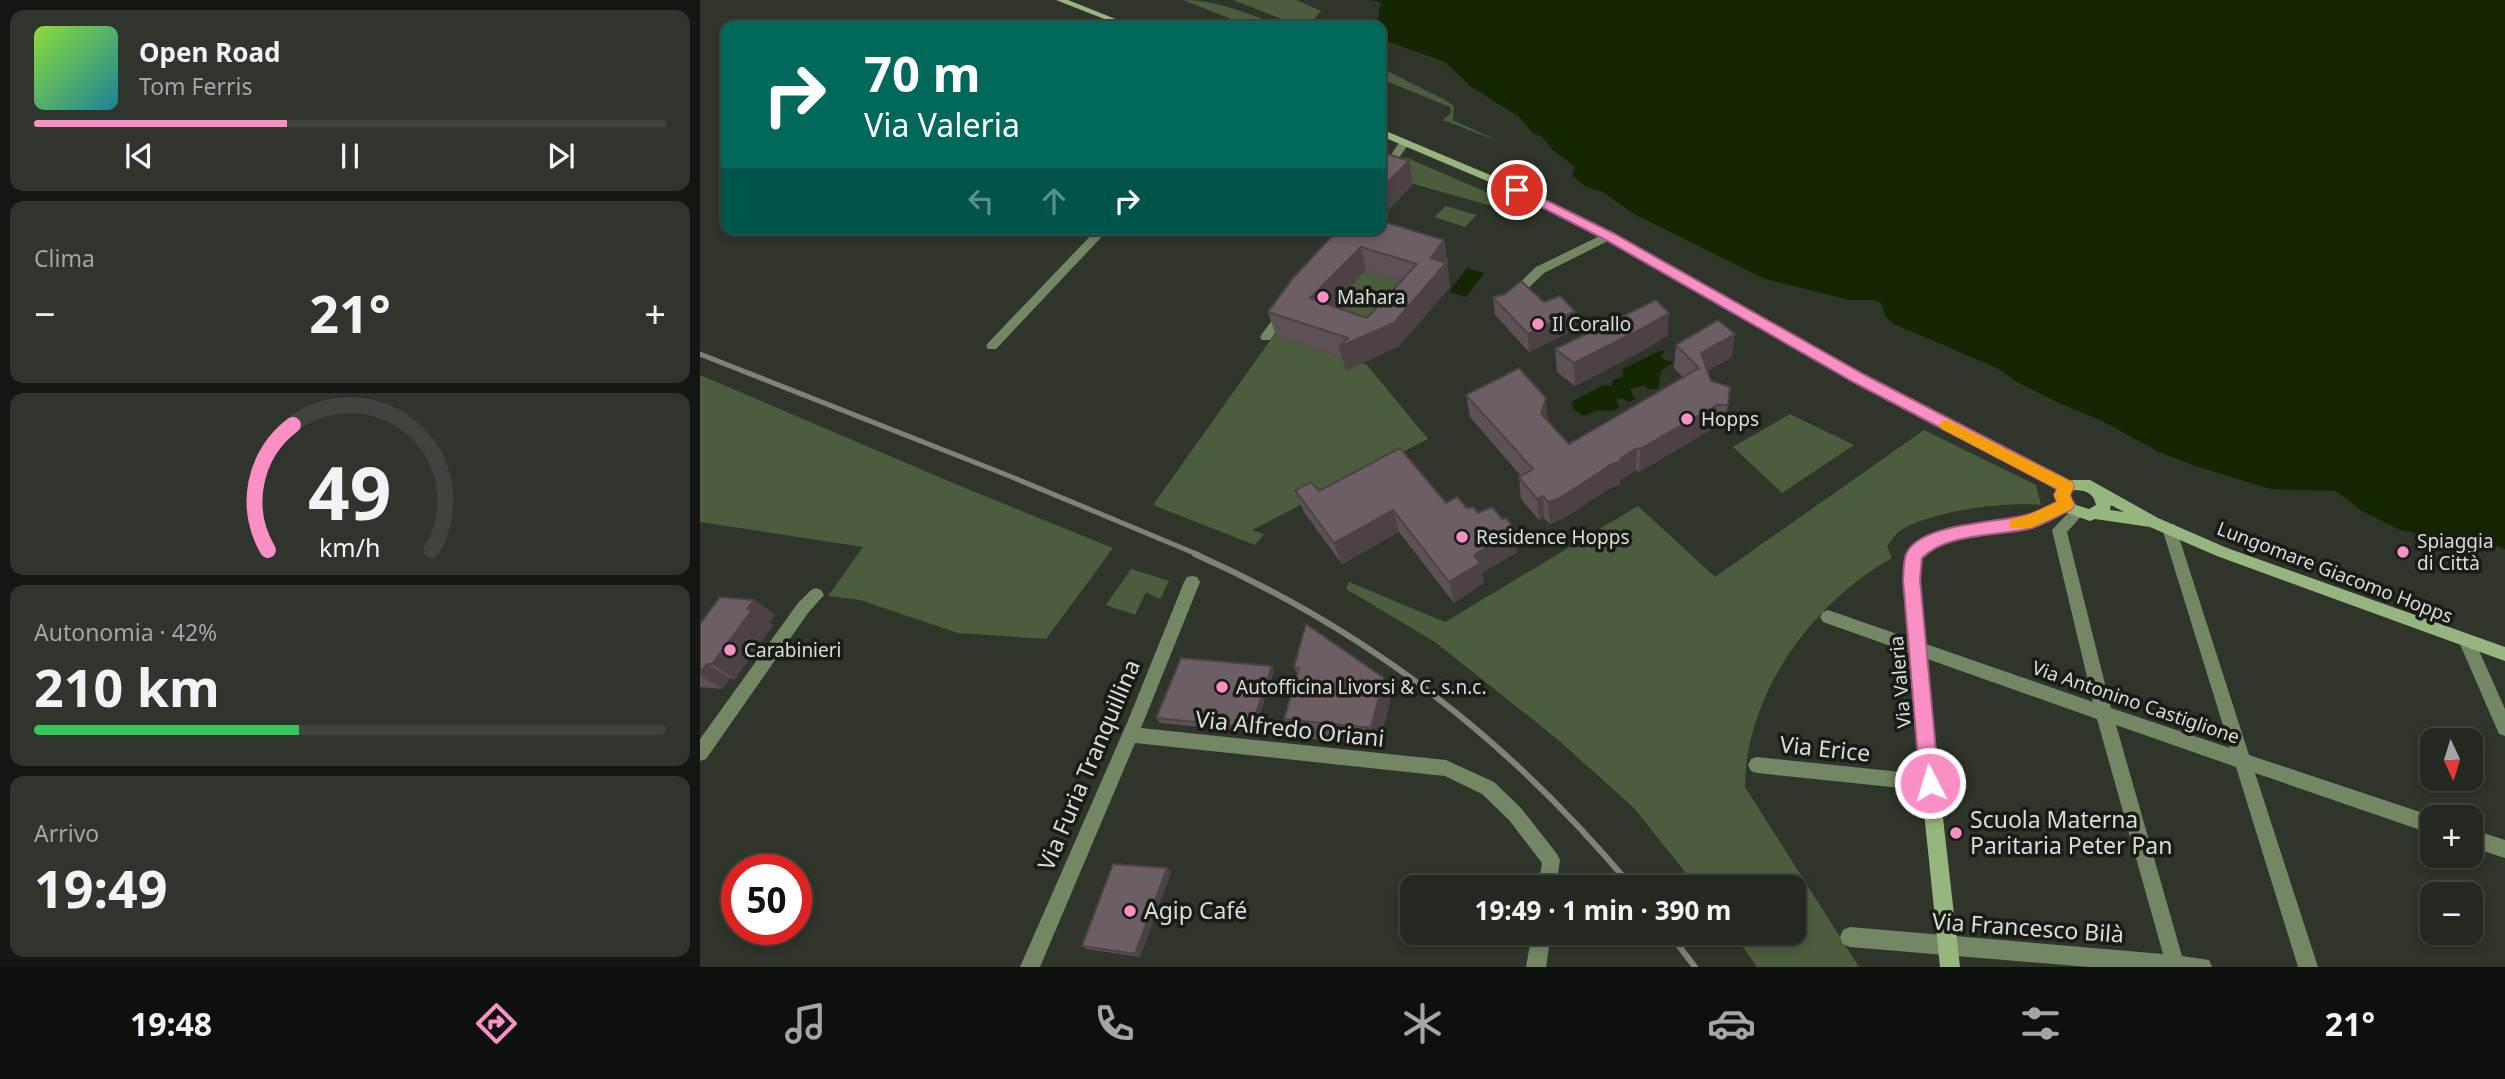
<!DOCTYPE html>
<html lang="it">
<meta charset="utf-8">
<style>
body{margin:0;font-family:"Noto Sans",sans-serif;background:#2f342d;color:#f1f3f6;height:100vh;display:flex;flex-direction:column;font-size:26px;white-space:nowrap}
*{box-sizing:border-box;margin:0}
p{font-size:23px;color:#a3a6a5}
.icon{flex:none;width:38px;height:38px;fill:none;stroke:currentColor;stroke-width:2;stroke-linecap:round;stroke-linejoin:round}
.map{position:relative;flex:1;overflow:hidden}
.drawer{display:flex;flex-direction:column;gap:10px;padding:10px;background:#131612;width:700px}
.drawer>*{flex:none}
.guide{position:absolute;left:21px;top:21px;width:665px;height:214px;border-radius:14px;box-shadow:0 4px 10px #0003,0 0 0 2px #40443e;background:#00695c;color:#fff;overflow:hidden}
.needle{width:46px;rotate:176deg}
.tools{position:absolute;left:1720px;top:728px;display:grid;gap:14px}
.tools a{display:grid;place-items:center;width:63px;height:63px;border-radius:14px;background:#232820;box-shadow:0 4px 10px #0003,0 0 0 2px #40443e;font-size:35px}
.speed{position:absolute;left:21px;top:854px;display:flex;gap:14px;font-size:35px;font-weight:700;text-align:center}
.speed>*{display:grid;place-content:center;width:91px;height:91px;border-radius:50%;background:#232820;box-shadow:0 4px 10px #0003,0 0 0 2px #40443e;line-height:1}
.speed .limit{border:10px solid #d22;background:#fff;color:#111}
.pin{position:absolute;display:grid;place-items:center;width:60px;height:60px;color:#fff;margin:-30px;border:4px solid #fff;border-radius:50%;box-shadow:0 2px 7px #0007}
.me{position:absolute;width:77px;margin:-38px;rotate:355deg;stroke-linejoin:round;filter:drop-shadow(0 0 5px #0008)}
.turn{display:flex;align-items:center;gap:24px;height:147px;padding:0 28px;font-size:32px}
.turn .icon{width:91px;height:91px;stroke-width:2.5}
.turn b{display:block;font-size:49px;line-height:60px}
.lanes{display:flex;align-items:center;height:66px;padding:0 28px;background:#0003;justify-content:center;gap:35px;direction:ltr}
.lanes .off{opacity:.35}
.big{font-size:52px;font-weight:700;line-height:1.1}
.drawer .tile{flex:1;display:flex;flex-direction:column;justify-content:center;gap:10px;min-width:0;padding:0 24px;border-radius:14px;background:#2f342d}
.drawer .dial{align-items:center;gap:0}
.dial svg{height:182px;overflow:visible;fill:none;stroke:#40443e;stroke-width:7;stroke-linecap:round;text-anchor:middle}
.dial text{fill:#f1f3f6;stroke:none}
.song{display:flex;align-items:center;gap:21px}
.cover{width:84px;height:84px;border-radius:10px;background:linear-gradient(135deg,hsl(90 70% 55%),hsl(190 70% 35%))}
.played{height:7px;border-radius:4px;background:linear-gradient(90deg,#fa8fc6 40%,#40443e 40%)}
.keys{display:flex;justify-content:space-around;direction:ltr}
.heat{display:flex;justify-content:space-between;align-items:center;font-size:38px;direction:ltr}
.charge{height:10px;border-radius:5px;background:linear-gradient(90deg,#34c759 42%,#40443e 0)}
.trip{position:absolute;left:700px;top:875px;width:406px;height:70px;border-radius:14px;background:#232820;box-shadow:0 4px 10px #0003,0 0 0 2px #40443e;font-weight:700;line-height:70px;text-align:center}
.menu{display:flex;height:112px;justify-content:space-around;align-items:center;background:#0e100d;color:#a3a6a5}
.menu .icon{width:49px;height:49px}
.menu .current{color:#fa8fc6}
.menu b{font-size:32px;color:#f1f3f6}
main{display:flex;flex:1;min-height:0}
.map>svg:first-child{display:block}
.green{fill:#4b5d3c}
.water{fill:#142602}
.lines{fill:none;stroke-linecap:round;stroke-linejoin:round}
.minor{fill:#738764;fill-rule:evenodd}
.secondary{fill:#97b67f;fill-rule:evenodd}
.rail-far1{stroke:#7e837a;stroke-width:5}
.rail{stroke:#7e837a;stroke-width:6}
.wall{fill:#5d5156;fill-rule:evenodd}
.shaded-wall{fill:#4c4246}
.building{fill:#6c5e64;stroke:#4c4246;stroke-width:2;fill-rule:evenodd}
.route{fill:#fa8fc6;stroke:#a25d81;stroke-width:2}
.slow{fill:#f59e0b}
.poi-dot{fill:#fa8fc6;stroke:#191b16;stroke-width:2.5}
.labels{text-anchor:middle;stroke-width:7;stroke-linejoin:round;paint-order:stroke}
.poi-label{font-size:19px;fill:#daded7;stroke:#191b16;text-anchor:start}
.street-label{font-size:19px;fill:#daded7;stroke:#191b16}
.near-street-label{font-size:23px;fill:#daded7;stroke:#191b16}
.near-poi-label{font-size:23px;fill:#daded7;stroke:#191b16;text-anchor:start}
</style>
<main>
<section class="drawer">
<div class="tile">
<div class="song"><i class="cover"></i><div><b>Open Road</b><p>Tom Ferris</p></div></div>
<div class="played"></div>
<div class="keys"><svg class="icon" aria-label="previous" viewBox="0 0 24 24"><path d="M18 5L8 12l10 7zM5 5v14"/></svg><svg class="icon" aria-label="pause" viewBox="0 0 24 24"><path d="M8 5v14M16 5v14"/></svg><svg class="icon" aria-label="next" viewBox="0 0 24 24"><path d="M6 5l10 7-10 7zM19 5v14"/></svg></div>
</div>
<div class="tile"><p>Clima</p>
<div class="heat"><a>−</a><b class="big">21°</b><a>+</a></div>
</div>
<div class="tile dial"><svg viewBox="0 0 100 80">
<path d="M14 69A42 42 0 1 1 86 69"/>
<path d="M14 69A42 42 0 0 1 25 14" stroke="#fa8fc6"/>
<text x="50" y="56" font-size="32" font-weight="700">49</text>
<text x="50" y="72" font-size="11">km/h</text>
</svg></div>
<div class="tile"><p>Autonomia · 42%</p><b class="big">210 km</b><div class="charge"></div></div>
<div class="tile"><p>Arrivo</p><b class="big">19:49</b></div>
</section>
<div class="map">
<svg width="1805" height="967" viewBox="0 0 1805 967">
<rect width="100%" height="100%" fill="#2f352a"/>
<g class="green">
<path d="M483,0c36,0 66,15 99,26h-33z"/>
<path d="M533,0h63l25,11 -7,8 -30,1z"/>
<path d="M681,68l64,32 9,6 -1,14 47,22 -57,-22 8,-7 -1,-6 -69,-28z"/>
<path d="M705,157l116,50 -4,6 -128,-36z"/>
<path d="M746,206l30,9 -11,12 -31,-10z"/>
<path d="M666,270l56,17 -50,55 -55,-20z"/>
<path d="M574,335l93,30 61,74 -176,91 12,4 -9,11 -102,-40z"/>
<path d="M0,375l260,111 153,62 -67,91 -88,-6 -98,-33 -32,-4 35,-49 -163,-25z"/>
<path d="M1090,414l64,31 -72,48 -49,-46z"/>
<path d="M1224,430l112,55 5,20c-37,-4 -108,6 -140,25 -5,3 -10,11 -14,16l5,12c-79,44 -147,136 -147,229l114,180h-102l-24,-34h61v-46h-97l-63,-79 -78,-70 -121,-96 -89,-53 3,-7 96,40 193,-116 77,71z"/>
<path d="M431,569l38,12 -9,18 -14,-7 -11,23 -29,-10z"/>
</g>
<g class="water">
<path d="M667,0h1138v549l-26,-10h-37l-42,-9 -36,-18 -29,-21 -65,-2 -71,-22 -38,-14 -61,-33 -41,-17 -42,-21 -20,-14 -103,-44 -8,-7 -5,-14 -7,-3h-25l-84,-21 -131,-65 -31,-22 -15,-4 -16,-12 3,-9 -22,-17 -12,-14 -7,-2 -16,-18 -48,-30 -25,-24 -64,-23v-13l-4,-1 4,-23z"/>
<path d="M767,268l17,5 -18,24 -17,-5z"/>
<path d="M959,351h6l-4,5 3,4 10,2 -13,9 -3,18h-10l-3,-4 -15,4 5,10 -6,3 -8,-4 -5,2 3,7 -5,4 -16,-1 -14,6 -11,-7 -1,-7 31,-17 9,1 1,-6 10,-3v-8z"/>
</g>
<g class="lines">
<g class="minor">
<path d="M705,139l5,3 -25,36 -4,1v-10l20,-29z"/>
<path d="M397,229h12l-113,120h-8l-2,-3 2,-3z"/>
<path d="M908,232l4,1v6l-68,34 -27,26h-8v-6l27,-26z"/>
<path d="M583,309l4,1 2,3 -2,3 -17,24h-8l-2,-3 2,-3 17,-24z"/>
<path d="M1377,507l5,2 2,4 -17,19 44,176 119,40 -68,-220 2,-4h10l2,4 73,227 186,62h-3v17l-177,-61 63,194h-20l-62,-200 -120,-42 66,231 27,4 3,7h-123l-239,-20 -7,-3 -3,-7 3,-7 7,-3 313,27 -66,-235 -274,-97 -3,-5 3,-5 5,-2 265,92 -41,-172 20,-21z"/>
<path d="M492,576l5,1 3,5 -59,146 305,32 48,22 27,26 36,46 3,6 -4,27h-18l4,-24 -33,-43 -27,-26 -37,-18 -310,-33 -95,224h-20l107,-244 57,-141 3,-5z"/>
<path d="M116,588l5,2 3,5 -16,18 -102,146 -6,2v-22l98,-136 13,-13z"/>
<path d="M1767,635l6,2 32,72v27l-6,-2 -40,-92 2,-5z"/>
<path d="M1057,757l173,18 6,2 3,6 -3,6 -6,2 -173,-18 -6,-2 -3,-6 3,-6z"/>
<path d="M1771,829l34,11v18l-34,-11z"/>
<path d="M832,933h19l-5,34h-20z"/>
</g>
<g class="secondary">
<path d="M356,0h12l65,26h-11z"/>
<path d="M681,129l140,59 91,45 253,143 202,104h23l68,38 69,30 278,99v14l-288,-105 -67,-29 -55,-8 -5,2 -25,-9 -34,15 -91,16 -12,7 -7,7 -1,22 19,204 21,184h-20l-19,-184 -17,-204 5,-28 9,-10 12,-6 21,-7 79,-13 29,-13 -4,-7 2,-7 -202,-106 -251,-143 -91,-47 -132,-56zM1374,490c11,0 20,3 22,15l-7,4 -13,-4 -7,-11zM1411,505l13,7 -14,-2z"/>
</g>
<path class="rail-far1" d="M0,354l312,123 187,78"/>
<g class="rail">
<path d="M495,554c175,78 314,186 437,333"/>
<path d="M969,933l26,34"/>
</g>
</g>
<g class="wall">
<path d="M629,229h52l63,11 4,24 -1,1 3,22 -51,59 -53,25 -4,-14 -66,-21 -8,-24 63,-75zM666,270l35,11 -34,37 -35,-12z"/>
<path d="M793,297l51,5 31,9 1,18 -47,23 -34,-37z"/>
<path d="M969,313l-2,23 -27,16 -65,34 -18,-14 -2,-23z"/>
<path d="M976,345l56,12 -25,14 4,10 17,24 -3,23h-11l-75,44 -3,-2 -16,10v5l-8,2 -50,32 -12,5 -6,-6 -5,2 -18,-21 -2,-22 2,-1 -51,-59 -4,-22 103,49 114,-67 -9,-9z"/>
<path d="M595,490l24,1 127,12 21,5 11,5 39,39 -35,21 2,10 -30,20 -55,-71 -57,32 -38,-52z"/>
<path d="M54,600l21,15 -6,7 4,3 -38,54 -5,-1 -8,11 -22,-2v-63z"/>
<path d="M594,667l90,11 7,19 -12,49 -84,-9 -11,-18 13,-45z"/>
<path d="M574,671l-20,61 -94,-9 -4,-5z"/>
<path d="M467,868l4,4 -31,85 -53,-8 -5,-3z"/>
</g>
<g class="shaded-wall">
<path d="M709,161l4,23 -32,34v-29z"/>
<path d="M744,240l6,47 -51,59 -53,25 -7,-24z"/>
<path d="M661,247l5,23 -49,52 -7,-24z"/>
<path d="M875,311l1,18 -47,23 -1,-18z"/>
<path d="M969,313l-2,23 -27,16 -65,34 -1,-23z"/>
<path d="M1035,334l-3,23 -34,19 3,-23z"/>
<path d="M846,398l2,23 -7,-7z"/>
<path d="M1017,405l-3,23 -75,44 1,-23z"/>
<path d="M937,448l-1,22 -16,10v5l-8,2 -50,32 -12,5 -2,-22z"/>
<path d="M843,496l1,22 -5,2 -2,-21z"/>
<path d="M693,510l6,22 -57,32 -8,-21z"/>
<path d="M815,530l2,22 -35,21 2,10 -30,20 -5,-21 25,-27z"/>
<path d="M54,600l21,15 -6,7 4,3 -38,54 -23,-15z"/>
<path d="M7,664l23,14 -8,11 -22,-14z"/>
<path d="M572,666l2,5 -20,61 -3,-4z"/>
<path d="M684,678l7,19 -12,49 -8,-18z"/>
<path d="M467,868l4,4 -31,85 -5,-3z"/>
</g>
<g class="building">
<path d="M685,153l24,8 -28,28v-31z"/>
<path d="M681,221l63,19 -13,18 15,5 -52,60 -55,24 9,-9 -80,-26 25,-34 42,-45 -5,-4h51zM661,247l56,17 -50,54 -57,-20z"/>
<path d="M821,281l23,21 16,-6 15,15 -47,23 -35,-37 12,-3z"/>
<path d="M956,300l13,13 -28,16 -67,34 -19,-14z"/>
<path d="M1018,320l17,14 -34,19 10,28 19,6 -2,18h-11l-77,44 -3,-1 -16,10 -1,4 -8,2 -52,34 -12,4 -5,-6 -6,3 -18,-22 14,-8 -67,-74 53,-27 27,30 -5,16 28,30 130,-76 -23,-23z"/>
<path d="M700,448l46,55 11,-6 10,11 6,-1 5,6 14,-6 10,12 4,-1 9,12 -41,25 6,8 -31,19 -56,-72 -59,33 -39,-53 16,-8 8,9z"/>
<path d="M20,597l34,3 -7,9 5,1 -40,54h-5l-7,9v-49z"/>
<path d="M606,624l78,54 -13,50 -87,-9 15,-51 -5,-1z"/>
<path d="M481,658l91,8 -21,62 -95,-10z"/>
<path d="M413,864l54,4 -32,86 -53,-8z"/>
</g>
<path class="route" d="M817,186l96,47 252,142 207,107 2,4 -4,9 4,10 -2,4c-13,7 -27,15 -40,19 -35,9 -84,4 -110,30l-2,21 19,204 -2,7 -7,3 -7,-3 -3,-7 -17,-204c1,-8 0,-20 4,-27 16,-29 89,-29 119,-37 11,-2 21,-9 31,-13l-3,-7 3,-6 -202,-106 -251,-144 -92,-47 -2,-2z"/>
<path class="slow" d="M1247,420l125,62 2,4 -4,9 4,10 -2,4 -41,19h-20l-2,-5 2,-4 17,-4 29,-13 -3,-7 3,-6 -115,-60 -3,-4 3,-4z"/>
<g class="poi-dot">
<circle cx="623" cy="297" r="7"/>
<circle cx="838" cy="324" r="7"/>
<circle cx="987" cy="419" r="7"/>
<circle cx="762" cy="537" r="7"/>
<circle cx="1703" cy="552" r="7"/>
<circle cx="30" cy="650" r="7"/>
<circle cx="522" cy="687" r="7"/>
<circle cx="1256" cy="833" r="7"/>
<circle cx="430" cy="911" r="7"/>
</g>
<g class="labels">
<g class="poi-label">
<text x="637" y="304">Mahara</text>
<text x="852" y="331">Il Corallo</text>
<text x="1001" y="426">Hopps</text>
<text x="776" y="544">Residence Hopps</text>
<text x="1717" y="548">Spiaggia<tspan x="1717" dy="22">di Città</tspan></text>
<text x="44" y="657">Carabinieri</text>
<text x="536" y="694">Autofficina Livorsi &amp; C. s.n.c.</text>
</g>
<g class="street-label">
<text transform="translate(1635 572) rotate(21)" y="7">Lungomare Giacomo Hopps</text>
<text transform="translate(1200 682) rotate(-95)" y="7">Via Valeria</text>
<text transform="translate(1436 702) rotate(19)" y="7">Via Antonino Castiglione</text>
</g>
<g class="near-street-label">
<text transform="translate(590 729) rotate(6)" y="8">Via Alfredo Oriani</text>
<text transform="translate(1125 749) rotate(6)" y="8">Via Erice</text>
<text transform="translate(389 765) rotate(-67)" y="8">Via Furia Tranquillina</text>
<text transform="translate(1328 928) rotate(4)" y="8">Via Francesco Bilà</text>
</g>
<g class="near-poi-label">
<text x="1270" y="828">Scuola Materna<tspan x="1270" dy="26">Paritaria Peter Pan</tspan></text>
<text x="444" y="919">Agip Café</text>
</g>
</g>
</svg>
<div class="tools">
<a><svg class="needle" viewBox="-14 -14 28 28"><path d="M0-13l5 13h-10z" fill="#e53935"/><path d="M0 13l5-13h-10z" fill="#a3a6a5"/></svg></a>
<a>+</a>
<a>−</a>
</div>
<div class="speed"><div class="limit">50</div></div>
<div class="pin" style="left:817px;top:190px;background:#d93025"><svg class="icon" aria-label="arrive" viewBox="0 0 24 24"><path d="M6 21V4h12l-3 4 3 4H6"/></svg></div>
<svg class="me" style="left:1230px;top:783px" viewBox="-20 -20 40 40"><circle r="17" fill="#fa8fc6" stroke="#fff" stroke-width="3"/><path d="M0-11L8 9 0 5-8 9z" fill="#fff"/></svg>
<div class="trip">19:49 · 1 min · 390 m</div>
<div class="guide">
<div class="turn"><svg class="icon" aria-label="right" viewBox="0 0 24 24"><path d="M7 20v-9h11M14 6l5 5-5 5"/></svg><div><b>70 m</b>Via Valeria</div></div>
<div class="lanes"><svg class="icon off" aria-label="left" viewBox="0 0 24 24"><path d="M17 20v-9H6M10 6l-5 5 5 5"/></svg><svg class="icon off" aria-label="ahead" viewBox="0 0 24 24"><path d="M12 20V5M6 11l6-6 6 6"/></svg><svg class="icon" aria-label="right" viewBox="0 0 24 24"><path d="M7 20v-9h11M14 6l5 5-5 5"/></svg></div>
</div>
</div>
</main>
<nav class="menu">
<b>19:48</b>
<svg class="icon current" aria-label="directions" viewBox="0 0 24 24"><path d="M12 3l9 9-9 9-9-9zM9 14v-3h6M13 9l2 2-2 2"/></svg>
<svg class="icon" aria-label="music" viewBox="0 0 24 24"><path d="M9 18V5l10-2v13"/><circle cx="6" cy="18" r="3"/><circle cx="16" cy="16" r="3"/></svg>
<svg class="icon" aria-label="phone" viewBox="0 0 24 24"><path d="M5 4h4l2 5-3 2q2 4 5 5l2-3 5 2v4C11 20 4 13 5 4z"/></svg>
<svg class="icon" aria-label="climate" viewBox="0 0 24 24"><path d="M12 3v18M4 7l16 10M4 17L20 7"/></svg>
<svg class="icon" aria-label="car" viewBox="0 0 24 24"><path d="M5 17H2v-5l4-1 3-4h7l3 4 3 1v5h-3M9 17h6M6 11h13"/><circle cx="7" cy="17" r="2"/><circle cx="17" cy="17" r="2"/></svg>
<svg class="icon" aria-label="filters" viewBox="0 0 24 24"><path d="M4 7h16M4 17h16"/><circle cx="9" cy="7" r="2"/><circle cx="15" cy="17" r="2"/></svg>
<b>21°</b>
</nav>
